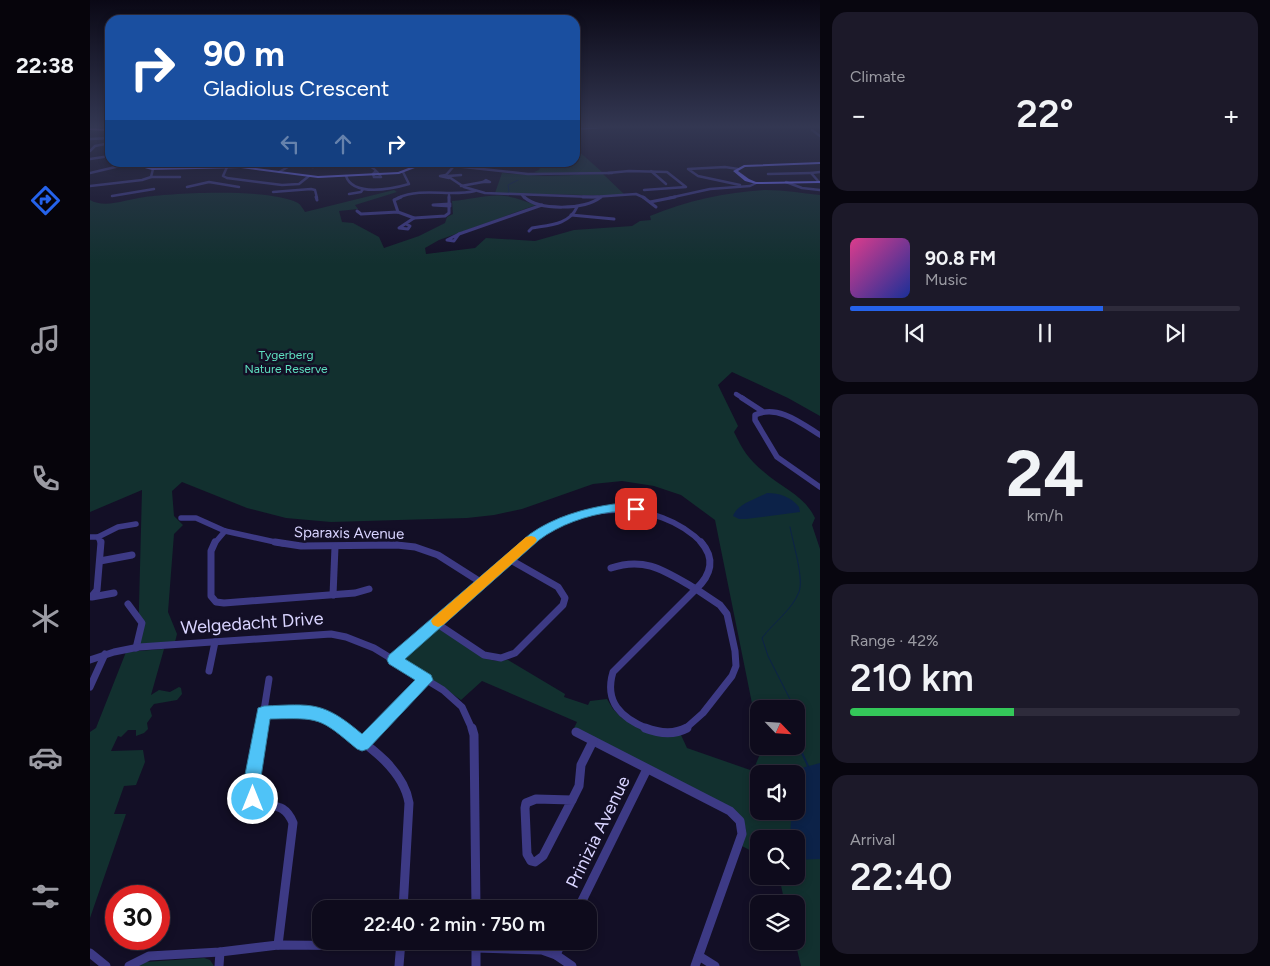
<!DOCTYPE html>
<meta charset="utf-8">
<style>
body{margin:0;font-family:Figtree,sans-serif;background:#1c1929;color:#f1f3f6;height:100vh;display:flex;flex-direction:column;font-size:19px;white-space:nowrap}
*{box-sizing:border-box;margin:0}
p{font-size:16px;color:#9b9ba3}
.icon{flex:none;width:28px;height:28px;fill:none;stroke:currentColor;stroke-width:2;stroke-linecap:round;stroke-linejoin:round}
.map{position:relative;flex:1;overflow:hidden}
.panel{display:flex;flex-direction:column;gap:12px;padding:12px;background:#08060f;width:450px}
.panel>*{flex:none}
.banner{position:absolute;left:15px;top:15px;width:475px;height:152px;border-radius:15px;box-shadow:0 2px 8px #0003,0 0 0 1px #2e2b3b;background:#1a4fa0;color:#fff;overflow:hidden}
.needle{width:32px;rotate:115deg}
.fabs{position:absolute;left:660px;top:700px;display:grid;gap:10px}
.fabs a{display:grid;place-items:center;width:55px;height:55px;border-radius:10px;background:#0e0b1c;box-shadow:0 2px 8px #0003,0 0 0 1px #2e2b3b;font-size:25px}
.speed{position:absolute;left:15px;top:885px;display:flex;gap:10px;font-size:25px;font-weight:700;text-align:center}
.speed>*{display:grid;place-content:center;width:65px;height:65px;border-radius:50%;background:#0e0b1c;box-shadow:0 2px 8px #0003,0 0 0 1px #2e2b3b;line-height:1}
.speed .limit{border:8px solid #d22;background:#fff;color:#111}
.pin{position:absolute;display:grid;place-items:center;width:42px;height:42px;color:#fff;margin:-21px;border-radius:10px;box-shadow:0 2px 8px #0006}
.me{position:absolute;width:55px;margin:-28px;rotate:0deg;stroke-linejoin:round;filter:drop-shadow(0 0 4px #0008)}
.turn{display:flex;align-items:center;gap:18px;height:105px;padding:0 15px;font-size:22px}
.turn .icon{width:65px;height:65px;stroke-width:2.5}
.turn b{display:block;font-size:35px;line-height:42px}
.lanes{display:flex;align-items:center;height:48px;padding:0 15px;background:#0003;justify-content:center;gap:25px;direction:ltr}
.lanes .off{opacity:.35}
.big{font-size:38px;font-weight:600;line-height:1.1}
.panel .widget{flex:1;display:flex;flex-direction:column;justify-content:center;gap:8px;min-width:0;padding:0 18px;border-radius:15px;background:#1c1929}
.panel .dial{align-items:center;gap:0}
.dial b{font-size:65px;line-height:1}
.song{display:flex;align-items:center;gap:15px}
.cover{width:60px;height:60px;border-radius:8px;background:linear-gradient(135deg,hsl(330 70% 55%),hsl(230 70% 35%))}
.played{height:5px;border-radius:2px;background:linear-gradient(90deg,#2563eb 65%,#2e2b3b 65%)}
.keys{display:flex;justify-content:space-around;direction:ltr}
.heat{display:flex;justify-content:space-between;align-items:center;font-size:28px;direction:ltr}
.charge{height:8px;border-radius:4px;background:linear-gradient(90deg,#34c759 42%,#2e2b3b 0)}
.trip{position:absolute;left:222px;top:900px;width:285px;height:50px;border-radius:15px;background:#0e0b1c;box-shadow:0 2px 8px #0003,0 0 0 1px #2e2b3b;font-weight:600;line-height:50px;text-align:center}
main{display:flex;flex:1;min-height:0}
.tab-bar{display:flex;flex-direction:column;width:90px;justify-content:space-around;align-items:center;background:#06040b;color:#9b9ba3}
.tab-bar .icon{width:35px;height:35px}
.tab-bar .active{color:#2563eb}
.tab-bar b{font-size:22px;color:#f1f3f6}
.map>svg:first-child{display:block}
.green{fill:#12302f;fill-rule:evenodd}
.water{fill:#0c2248}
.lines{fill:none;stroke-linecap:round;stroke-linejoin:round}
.stream-far1{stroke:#0c2248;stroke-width:1}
.stream{stroke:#0c2248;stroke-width:2}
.street-far5{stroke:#3d3a85;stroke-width:2.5}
.street-far4{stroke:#3d3a85;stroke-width:3}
.street-far3{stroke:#3d3a85;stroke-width:4.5}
.street-far2{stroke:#3d3a85;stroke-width:5.5}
.street-far1{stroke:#3d3a85;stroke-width:7}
.street{stroke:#3d3a85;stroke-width:9}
.secondary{fill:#6f6bff;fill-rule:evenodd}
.primary{fill:#c25bff;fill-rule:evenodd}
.route{fill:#4fc3f7;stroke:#337fa1}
.slow{fill:#f59e0b}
.labels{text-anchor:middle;stroke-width:5;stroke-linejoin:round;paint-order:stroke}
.far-park-label{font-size:12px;fill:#5fe0c0;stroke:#130f26}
.street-label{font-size:15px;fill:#d9d4ff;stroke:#130f26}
.near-street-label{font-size:18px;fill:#d9d4ff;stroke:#130f26}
</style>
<main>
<nav class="tab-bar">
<b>22:38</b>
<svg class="icon active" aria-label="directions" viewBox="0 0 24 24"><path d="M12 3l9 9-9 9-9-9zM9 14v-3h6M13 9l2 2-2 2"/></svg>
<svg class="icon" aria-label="music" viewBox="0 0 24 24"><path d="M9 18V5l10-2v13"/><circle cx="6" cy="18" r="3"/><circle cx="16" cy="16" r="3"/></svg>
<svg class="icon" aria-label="phone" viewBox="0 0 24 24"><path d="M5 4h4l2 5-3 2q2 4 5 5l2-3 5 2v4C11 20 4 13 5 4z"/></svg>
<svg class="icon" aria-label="climate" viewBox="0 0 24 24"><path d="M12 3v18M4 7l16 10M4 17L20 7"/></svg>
<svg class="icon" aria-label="car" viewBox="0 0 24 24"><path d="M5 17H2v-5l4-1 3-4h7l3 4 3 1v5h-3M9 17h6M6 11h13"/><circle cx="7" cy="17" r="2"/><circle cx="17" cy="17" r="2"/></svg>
<svg class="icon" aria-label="filters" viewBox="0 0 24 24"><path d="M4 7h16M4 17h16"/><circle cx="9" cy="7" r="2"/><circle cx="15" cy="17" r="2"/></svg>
</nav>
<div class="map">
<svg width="730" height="966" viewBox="0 0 730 966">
<rect width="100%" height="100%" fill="#130f26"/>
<g class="green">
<path d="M485,148l27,24 -59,2 -9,-2 5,-2 3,-7 33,-1z"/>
<path d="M412,173l43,3 58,-2 23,22 -131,-3z"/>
<path d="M304,190l3,2 -42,13 3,4 -19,2 3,11 11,1 26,14 5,11 35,-12 26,-13 2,-6 6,-3 -1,-13c18,-1 35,-7 53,-5 10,1 21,6 31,9l-97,35 -14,8 1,6 49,-6 11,-10 49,3 39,-11 58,-4 8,-5 11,-1 -1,-4c36,-15 77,-24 116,-26 18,0 36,3 54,5v221l-32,-18 -56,-26 -14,13 20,41 -4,6c8,17 15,28 30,40 18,16 40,23 51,46l-3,7 8,24v417h-19l-6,-25 1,-37h-11l-6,-28h17v-37h-37v16l-17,-9c7,-17 4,-25 -10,-37l-158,-81 3,-6 -95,-41 -21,19 -58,-40v-4l32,-27h4l48,30 9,2 12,-1 57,34 -1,3 24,8 2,-4 17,-2 6,10 9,9 59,17 6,13 66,23 9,-22 -2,-3h36v-37h-37v29l-44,-218 -34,-25 -27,-9 -32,-5 -29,3 -71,25 -28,6 -27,3 -136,4 -45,-4 -39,-10 -65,-26 -10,9 2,25 9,9 -9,9 -6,78 9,22 -2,8 -37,3 4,-155 -52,22v-312c15,9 37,-1 55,-3 32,-4 126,-9 153,6 3,2 5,6 7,9zM669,774h37v37h-37z"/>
<path d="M74,649l-13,46 8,-5 11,2 9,-5 2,1 1,6 -5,6 -23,4 -4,5 2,7 -5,7 1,6 -4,4 -8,3v-6h-8l-7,7 -3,-1 -7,15 32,-1 2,12 -9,23 -12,1 -10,28h12l-36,104v-186l6,-4 30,-76z"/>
<path d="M114,958l6,2 4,6h-77l8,-4z"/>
</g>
<g class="water">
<path d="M677,493c13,0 24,4 32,14l1,5 -54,7h-7l-6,-3c4,-12 23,-17 34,-23z"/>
<path d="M730,763v96l-24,1v-21h-6l1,-19 4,-1 -3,-8h4v-37h-3l5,-5z"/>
</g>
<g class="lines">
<g class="stream-far1">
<path d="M456,168l2,-6"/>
<path d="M419,193l-1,-8 10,-5"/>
<path d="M700,527c3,16 14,51 9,65 -7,18 -26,31 -37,46l6,18 27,53"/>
</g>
<path class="stream" d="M706,740l12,26"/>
<g class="street-far5">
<path d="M722,130l8,6"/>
<path d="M0,139l20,-1"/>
<path d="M0,151l5,-5 15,-3"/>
<path d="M0,159l20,-3"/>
<path d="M273,162c8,4 14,8 18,15h-7l-1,-3 3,-3"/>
<path d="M430,162l2,3 4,-3"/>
<path d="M336,163l102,11 84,-1"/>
<path d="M204,164l19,3"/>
<path d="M259,164l-8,2 16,-4"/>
<path d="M364,166l-8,9 18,12 21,6 108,4 43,-3 9,4"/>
<path d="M113,167l3,-5"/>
<path d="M137,167l-4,9 4,2"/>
<path d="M648,169l-13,-2 -37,2 10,7 42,9"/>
<path d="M561,171l15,13"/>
<path d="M189,172l18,-10"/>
<path d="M0,173l38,-9"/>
<path d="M518,173l21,-2 38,1 19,15 -42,3"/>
<path d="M678,174l43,-1"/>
<path d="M356,175l-6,1 9,2"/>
<path d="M256,176c7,21 46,13 63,8l-6,-12"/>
<path d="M358,176l13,-1"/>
<path d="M61,177h29"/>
<path d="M137,178l55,7 17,-1 10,-8"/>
<path d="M396,180l4,2h-7z"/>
<path d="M696,182l16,6 18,2"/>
<path d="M729,182l-8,-9 9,-1"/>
<path d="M0,186l52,-6 9,-3 2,-8"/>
<path d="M371,186l22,-4"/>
<path d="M97,187l22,-5 30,5"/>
<path d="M183,192l38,-3 4,1 2,8"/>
<path d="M259,194l12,-2 2,-3"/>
<path d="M359,195v3"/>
<path d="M432,195l3,3"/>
<path d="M22,196l42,-7"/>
<path d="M308,198c24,-11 52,-1 77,-7"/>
<path d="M579,198l41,-9 40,-3 6,-3"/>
</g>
<g class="street-far4">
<path d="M226,197l1,3"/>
<path d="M434,197c16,14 60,13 77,0"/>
<path d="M493,197h15"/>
<path d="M553,197l13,10"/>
<path d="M560,202l25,-5"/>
<path d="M360,204l-17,1 17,1"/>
<path d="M267,211l4,3 37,-2 16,6 31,-2 4,-3v-16"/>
<path d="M308,212l-4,-12 7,-3"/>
<path d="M481,215l43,4"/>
<path d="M316,224l4,2 -2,3 -9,-1 15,-10"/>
<path d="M439,231l3,-3c17,-3 37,-3 45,-21"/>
<path d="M369,234l-5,7 -7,-1z"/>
<path d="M369,234l83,-29"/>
</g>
<path class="street-far3" d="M646,394l8,5"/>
<g class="street-far2">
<path d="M652,398l20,13"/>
<path d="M730,435c-19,-12 -43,-31 -65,-20v5l22,37 43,30"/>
<path d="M91,518h15l29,13 59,13"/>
<path d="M0,537h8l3,7"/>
<path d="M8,537l20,-10 18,-3"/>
<path d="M124,544l11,-13"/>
<path d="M437,544c47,-42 130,-48 176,0"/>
</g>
<g class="street-far1">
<path d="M125,542l-4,9v45l5,6 8,1 131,-10 14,-4"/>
<path d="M185,542l26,4 96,-1 18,2 23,8 44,28"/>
<path d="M10,561l32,-6"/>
<path d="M521,568c35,-12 55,4 85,21"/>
<path d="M606,589c15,-14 20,-30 5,-47"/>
<path d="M243,595l2,-48"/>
<path d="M2,596l5,-6 4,-48"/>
<path d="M2,597l22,-4"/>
<path d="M38,604l14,19 -6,25"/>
<path d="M346,623l48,32 17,3 14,-5 48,-48 2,-7 -7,-11 -49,-28"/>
<path d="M0,660l24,-8 25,-5 192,-13 15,3 28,11 69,42 19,17 10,22"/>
<path d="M305,660l133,-118"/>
<path d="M119,671l6,-29"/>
<path d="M0,687l15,-33"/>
<path d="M174,713c35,-2 51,-6 81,16"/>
<path d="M171,729l8,-50"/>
<path d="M287,729l48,-50"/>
<path d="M558,729c-27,-11 -44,-27 -35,-57l83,-83"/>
<path d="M595,729l18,-16 29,-37 4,-10 -1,-15 -8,-37 -7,-9 -24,-16"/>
</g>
<g class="street">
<path d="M171,728l-10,65c11,21 31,2 42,30l-15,122"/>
<path d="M254,728c25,18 60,42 65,75l-6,106"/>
<path d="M382,728l2,7 2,174"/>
<path d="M555,728c13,5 29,7 42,0"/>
<path d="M486,732l154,79 10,10 2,13 -47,132"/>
<path d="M272,744l16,-16"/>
<path d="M446,799l36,1 -29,56 -8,6 -4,-1 -4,-7 -2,-46 1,-5z"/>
<path d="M482,800l7,-14 2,-21 12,-24"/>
<path d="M488,909l69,-140"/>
<path d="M386,941v25"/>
<path d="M386,948l66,2 14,5 16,11"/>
<path d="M0,953l16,13"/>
<path d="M466,955l6,-14"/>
<path d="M609,956l16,10"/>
<path d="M39,966l20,-10 71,-4 58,-7 123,1"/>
<path d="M129,966l1,-14"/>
<path d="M309,966l2,-25"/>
</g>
<g class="secondary">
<path d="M485,128h30l-30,2z"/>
<path d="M33,162h9l20,6 89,-2 77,10 80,-4 26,-10 4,1 -29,11 -81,4 -77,-10 -89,2z"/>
<path d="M730,162v2l-75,3 -7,4 11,8 7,3 64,-1v2l-64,1 -11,-3 -12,-10 11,-6z"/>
</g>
<path class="primary" d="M0,128l20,1v2l-20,-1z"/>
</g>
<linearGradient id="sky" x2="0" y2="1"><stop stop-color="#0a0815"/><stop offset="0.48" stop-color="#333752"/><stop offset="1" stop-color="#333752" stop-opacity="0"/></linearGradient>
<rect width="730" height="264" fill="url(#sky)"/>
<path class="route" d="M524,504l22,1 6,4c-7,8 -21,2 -30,3 -25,3 -53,13 -73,28l-134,119 26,16 2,5 -65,69 -6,2 -5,-2c-38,-32 -37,-31 -87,-30l-11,71 3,9 -3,6 -6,2 -6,-2 -5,-15 16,-82 6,-2c49,-2 59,-5 98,28l53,-54 -26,-16 -2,-4 2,-5 141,-121c24,-17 55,-26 84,-30z"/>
<path class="slow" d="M441,536l4,1 2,3 -2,3 -92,82 -5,2 -5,-2 -2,-4 2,-3 93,-81z"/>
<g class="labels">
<g class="far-park-label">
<text x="196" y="359">Tygerberg<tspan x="196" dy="14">Nature Reserve</tspan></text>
</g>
<g class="street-label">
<text transform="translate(259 533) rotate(1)" y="5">Sparaxis Avenue</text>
</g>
<g class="near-street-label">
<text transform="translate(162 623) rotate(-4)" y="6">Welgedacht Drive</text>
<text transform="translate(508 832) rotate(-64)" y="6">Prinizia Avenue</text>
</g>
</g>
</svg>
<div class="fabs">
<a><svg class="needle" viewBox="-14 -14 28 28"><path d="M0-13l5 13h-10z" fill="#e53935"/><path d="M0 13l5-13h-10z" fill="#9b9ba3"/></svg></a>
<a><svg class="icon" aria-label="sound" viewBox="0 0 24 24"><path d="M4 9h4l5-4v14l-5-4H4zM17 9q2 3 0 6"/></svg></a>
<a><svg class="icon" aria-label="search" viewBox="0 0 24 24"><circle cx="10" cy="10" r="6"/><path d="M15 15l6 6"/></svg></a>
<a><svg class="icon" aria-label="layers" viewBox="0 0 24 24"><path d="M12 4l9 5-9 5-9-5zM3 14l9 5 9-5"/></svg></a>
</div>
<div class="speed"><div class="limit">30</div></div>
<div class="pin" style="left:546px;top:509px;background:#d93025"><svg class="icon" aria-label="arrive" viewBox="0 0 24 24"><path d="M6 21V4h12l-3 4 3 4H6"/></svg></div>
<svg class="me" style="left:163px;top:799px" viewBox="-20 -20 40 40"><circle r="17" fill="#4fc3f7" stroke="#fff" stroke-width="3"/><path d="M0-11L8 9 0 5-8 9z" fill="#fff"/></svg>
<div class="trip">22:40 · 2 min · 750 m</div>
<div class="banner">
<div class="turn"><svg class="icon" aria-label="right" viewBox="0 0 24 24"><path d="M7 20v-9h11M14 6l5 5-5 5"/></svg><div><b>90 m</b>Gladiolus Crescent</div></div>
<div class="lanes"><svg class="icon off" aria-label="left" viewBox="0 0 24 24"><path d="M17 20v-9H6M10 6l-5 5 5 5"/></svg><svg class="icon off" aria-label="ahead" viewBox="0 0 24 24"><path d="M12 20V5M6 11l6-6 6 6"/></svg><svg class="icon" aria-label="right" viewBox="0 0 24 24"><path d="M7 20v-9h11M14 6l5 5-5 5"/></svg></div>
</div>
</div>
<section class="panel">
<div class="widget"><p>Climate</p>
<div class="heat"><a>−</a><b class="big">22°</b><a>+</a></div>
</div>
<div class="widget">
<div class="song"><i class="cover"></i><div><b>90.8 FM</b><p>Music</p></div></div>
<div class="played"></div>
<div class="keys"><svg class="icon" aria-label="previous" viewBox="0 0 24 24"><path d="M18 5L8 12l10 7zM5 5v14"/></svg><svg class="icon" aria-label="pause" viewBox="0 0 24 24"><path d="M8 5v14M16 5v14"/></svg><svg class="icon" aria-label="next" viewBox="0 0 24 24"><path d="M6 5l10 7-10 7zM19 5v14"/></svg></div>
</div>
<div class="widget dial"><b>24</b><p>km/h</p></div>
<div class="widget"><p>Range · 42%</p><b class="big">210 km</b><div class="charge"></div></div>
<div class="widget"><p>Arrival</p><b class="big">22:40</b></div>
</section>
</main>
